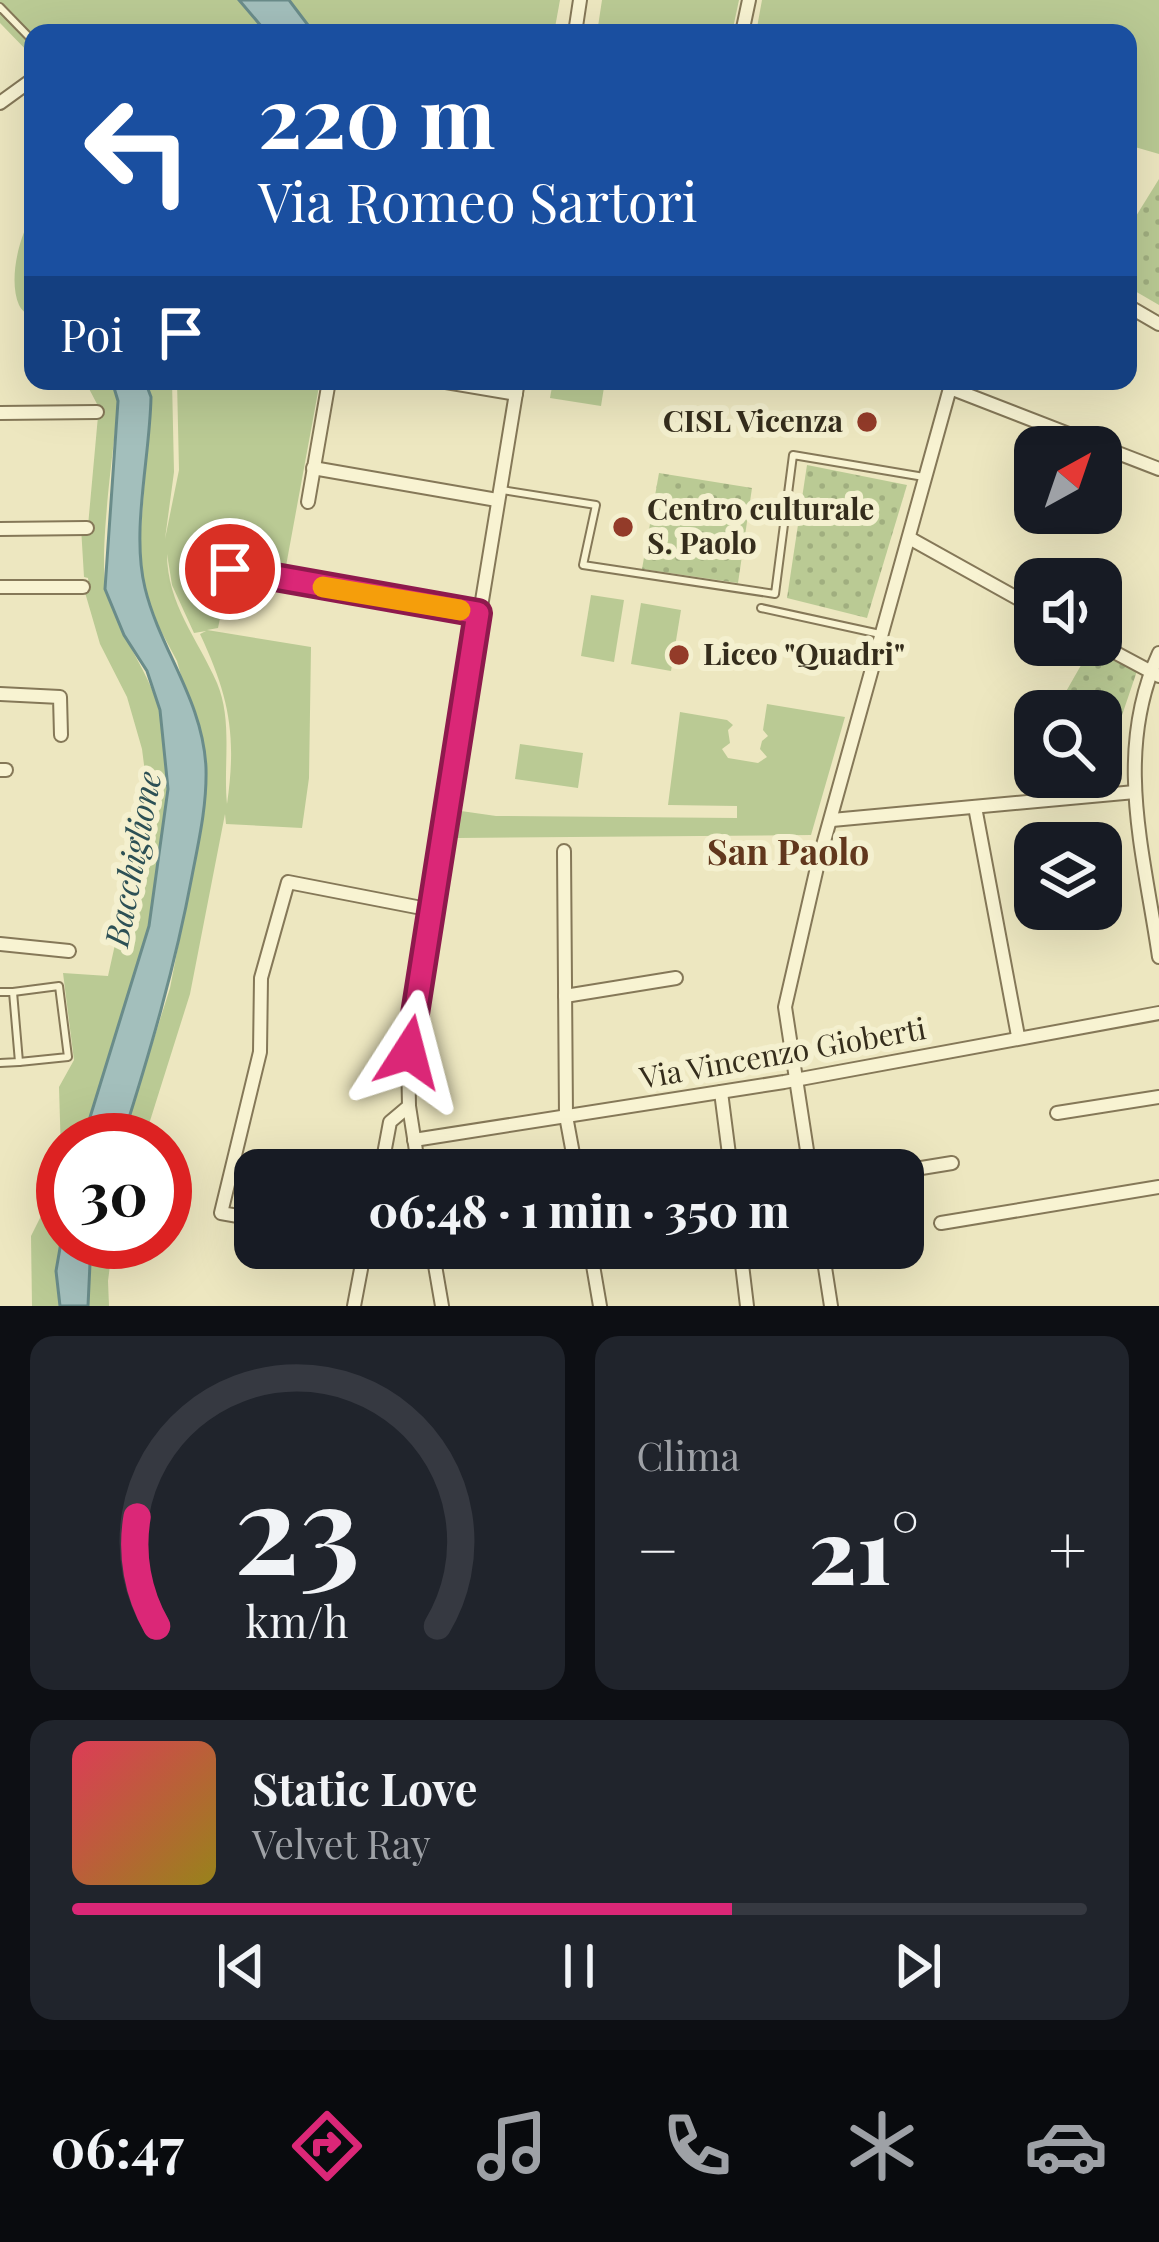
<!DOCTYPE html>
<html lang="it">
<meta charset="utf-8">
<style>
body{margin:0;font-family:"Playfair Display",serif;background:#20242c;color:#f1f3f6;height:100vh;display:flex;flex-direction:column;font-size:45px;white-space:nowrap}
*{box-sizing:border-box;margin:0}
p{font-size:39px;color:#9ea1a6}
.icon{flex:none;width:66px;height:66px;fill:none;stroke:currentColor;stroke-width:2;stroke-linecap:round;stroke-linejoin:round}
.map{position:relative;height:1306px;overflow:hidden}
.side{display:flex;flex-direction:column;gap:30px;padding:30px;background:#0d0f14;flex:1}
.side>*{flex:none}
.hud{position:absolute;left:24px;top:24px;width:1113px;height:366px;border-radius:24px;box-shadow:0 12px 48px #0002;background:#1a4fa0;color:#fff;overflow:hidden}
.needle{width:78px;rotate:40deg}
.buttons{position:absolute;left:1014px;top:426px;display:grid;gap:24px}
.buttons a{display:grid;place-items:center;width:108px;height:108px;border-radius:24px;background:#171b24;box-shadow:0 12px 48px #0002;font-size:60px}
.speed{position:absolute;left:36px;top:1113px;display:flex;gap:24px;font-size:60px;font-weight:700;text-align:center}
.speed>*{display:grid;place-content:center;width:156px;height:156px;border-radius:50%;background:#171b24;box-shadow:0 12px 48px #0002;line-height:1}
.speed .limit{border:18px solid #d22;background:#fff;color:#111}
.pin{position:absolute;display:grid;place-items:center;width:102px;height:102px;color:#fff;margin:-51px;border:6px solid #fff;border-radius:50%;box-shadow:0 3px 12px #0007}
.me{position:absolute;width:132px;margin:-66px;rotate:9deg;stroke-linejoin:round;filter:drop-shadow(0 0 9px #0008)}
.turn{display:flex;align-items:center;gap:42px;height:252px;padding:0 36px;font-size:54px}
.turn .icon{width:156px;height:156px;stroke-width:2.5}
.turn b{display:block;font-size:84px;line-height:102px}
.then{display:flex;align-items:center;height:114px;padding:0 36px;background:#0003;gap:24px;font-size:45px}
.big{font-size:90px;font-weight:800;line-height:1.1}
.side .tile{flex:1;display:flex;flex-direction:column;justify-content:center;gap:18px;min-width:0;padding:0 42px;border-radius:24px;background:#20242c}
.side .dial{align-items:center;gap:0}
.dial svg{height:312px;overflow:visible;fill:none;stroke:#363941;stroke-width:7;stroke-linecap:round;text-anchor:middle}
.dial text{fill:#f1f3f6;stroke:none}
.song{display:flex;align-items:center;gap:36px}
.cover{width:144px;height:144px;border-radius:18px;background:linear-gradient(135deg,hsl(350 70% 55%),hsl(50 70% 35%))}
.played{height:12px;border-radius:6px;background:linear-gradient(90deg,#db2777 65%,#363941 65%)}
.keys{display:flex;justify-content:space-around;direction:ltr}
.heat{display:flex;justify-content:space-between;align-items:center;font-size:66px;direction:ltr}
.side .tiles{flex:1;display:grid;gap:30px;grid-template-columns:1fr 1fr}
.tile:last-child{grid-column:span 2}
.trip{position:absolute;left:234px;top:1149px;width:690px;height:120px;border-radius:24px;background:#171b24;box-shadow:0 12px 48px #0002;font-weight:800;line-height:120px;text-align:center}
.menu{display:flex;height:192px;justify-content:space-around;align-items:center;background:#090b0e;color:#9ea1a6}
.menu .icon{width:84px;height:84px}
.menu .selected{color:#db2777}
.menu b{font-size:54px;color:#f1f3f6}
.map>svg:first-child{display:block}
.green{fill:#baca94;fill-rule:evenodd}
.park{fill:url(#park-dots)}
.water{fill:#a3bfbc;stroke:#6a8c8a;stroke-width:3}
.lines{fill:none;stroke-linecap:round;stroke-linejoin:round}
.service-casing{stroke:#857858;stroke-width:10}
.minor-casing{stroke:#857858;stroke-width:16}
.service{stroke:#f8f3d2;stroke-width:6}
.minor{stroke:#f8f3d2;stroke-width:12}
.route-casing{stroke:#8e194d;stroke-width:30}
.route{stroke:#db2777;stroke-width:21}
.slow{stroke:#f59e0b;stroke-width:21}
.poi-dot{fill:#933b29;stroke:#f4f0cf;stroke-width:4.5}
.labels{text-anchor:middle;stroke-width:12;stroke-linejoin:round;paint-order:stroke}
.poi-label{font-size:30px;font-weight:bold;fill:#352d1c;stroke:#f4f0cf;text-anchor:start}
.street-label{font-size:30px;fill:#352d1c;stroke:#f4f0cf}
.water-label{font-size:33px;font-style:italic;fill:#2c5055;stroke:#f4f0cf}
.quarter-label{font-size:36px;font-weight:bold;fill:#61371d;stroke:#f4f0cf}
</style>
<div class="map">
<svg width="1159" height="1306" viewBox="0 0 1159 1306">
<defs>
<pattern id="park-dots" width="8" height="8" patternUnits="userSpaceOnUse" patternTransform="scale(3)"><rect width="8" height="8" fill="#baca94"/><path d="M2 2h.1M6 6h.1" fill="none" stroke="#a0ae7f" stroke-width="1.8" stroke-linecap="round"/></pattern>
</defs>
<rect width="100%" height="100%" fill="#ede7c0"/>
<g class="green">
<path d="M0,0h239l28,33h-234v24l-33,-34z"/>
<path d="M289,0h271l-6,33h-240z"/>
<path d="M602,0h137l-7,33h-135z"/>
<path d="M762,0h397v154l-31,-9v-112h-372z"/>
<path d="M33,214v107c-5,-6 -11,-10 -14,-16 -11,-25 0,-69 14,-91z"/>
<path d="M85,381h27l6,20c-3,42 -21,157 -11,192 15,53 51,85 58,144 17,137 -42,275 -82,403h-20v87l-7,44 4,35h-28l-1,-70 21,-42 9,-40 -2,-67 15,-27 -11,-87 45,3 40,-180 -6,-47 -15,-52 -27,-53 -16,-55 5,-1 -1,-10 -4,-1 -3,-50 7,-1 10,-110 -1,-12z"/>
<path d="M145,381h27l2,91 -9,67 14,-69 -2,-89h143l-34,185 -43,-6 -13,9 -12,59 -11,2 104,17 -2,131 -7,50 -76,-4 -1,-10 -35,180 -46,146h-22l48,-152 35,-180 1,-44 -29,-103 -23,-43 -11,-35 -3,-40 11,-146zM167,554l5,31 22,48 12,-2 -6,3c29,62 37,101 27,170 -4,-39 6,-83 -10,-121 -19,-44 -50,-79 -50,-129z"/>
<path d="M553,381h52l-4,25 -51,-8z"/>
<path d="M591,595l33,5 -10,62 -33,-6z"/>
<path d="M641,603l40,7 -10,61 -40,-7z"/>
<path d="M767,704l78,13 -34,118 -354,3 4,-27 35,5 241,2v-12l-69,-1 12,-93 47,8 6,5 -5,5 2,13 -8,6 6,9 30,5 9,-6 -7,-8 2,-8 6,-5 -5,-6z"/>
<path d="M520,744l63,9 -5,35 -63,-9z"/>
<path d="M91,1242h22l-5,39 1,25h-21z"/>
</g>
<g class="park">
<path d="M1159,179v126l-31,-18v-58z"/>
<path d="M807,465l100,20 -40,133 -80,-20z"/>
<path d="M659,473l93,15 -14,95 -96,-14z"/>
<path d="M1092,646l45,25 -18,53v39l-18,3v-55h-46l2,-10 3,1z"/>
</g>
<g class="water">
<path d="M239,0h50l25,33h-47z"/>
<path d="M112,381h33l6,16c-1,60 -20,134 -6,191 15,62 58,112 61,180 1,37 -7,72 -14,108 -17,91 -42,176 -70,264h-39l66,-214 19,-137 -8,-79 -13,-39 -23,-36 -19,-46 13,-188z"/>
<path d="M63,1231v11h28l-3,64h-28l-4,-35z"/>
</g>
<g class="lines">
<g class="service-casing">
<g id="service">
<path d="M0,7l33,34"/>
<path d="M502,490l94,15 -13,60 192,29 18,-139 131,22"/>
<path d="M761,608l119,26"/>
<path d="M0,992h13l6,70 -19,1"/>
<path d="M13,992l46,-6 9,71 -49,5"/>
</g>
</g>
<g class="minor-casing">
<g id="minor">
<path d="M575,33l5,-33"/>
<path d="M742,33l7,-33"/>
<path d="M0,103l33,-24"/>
<path d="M1128,306l31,18"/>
<path d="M446,382l70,12"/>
<path d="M950,388l209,81"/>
<path d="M0,413l97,-1"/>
<path d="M313,468l184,32"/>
<path d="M308,502l21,-121"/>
<path d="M0,529l87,-1"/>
<path d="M911,539l124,69"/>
<path d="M230,569l248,44"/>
<path d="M0,587h83"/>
<path d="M1101,645l58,31"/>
<path d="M1159,653c-46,100 -15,200 0,304"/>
<path d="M0,694l60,3 1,38"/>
<path d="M0,770h6"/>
<path d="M975,807l43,229"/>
<path d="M832,820l303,-28"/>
<path d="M564,851l2,265 10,54"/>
<path d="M0,944l69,7"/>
<path d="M565,996l111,-18"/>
<path d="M721,1092l10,78"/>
<path d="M1057,1113l102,-16"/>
<path d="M414,1140l370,-58 375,-69"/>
<path d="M381,1170l9,-48 19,-16"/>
<path d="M419,1170l-10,-64 -1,-54 110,-671"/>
<path d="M810,1170l-25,-163 33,-144 134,-482"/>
<path d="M903,1171l49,-8"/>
<path d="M255,1219l-34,-6 39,-161 1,-74 27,-96 144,28"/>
<path d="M941,1223l218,-36"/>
<path d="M432,1248l10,58"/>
<path d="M590,1248l10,58"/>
<path d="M740,1248l7,58"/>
<path d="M822,1248l9,58"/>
<path d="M354,1306l11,-58"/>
</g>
</g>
<use href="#service" class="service"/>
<use href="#minor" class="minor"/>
</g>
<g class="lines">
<g class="route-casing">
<path id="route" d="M230,569l248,44 -69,439"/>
</g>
<use href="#route" class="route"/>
<path class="slow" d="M323,587l137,23"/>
</g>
<g class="poi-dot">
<circle cx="867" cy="422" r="12"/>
<circle cx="623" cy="527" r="12"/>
<circle cx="679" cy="655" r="12"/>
</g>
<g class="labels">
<g class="poi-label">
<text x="843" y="432" text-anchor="end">CISL Vicenza</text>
<text x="647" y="520">Centro culturale<tspan x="647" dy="34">S. Paolo</tspan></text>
<text x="703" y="665">Liceo "Quadri"</text>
</g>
<g class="street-label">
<text transform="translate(783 1054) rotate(-10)" y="10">Via Vincenzo Gioberti</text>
</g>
<g class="water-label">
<text transform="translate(133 859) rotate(-79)" y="12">Bacchiglione</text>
</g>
<g class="quarter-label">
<text x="788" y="865">San Paolo</text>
</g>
</g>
</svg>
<div class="buttons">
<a><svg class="needle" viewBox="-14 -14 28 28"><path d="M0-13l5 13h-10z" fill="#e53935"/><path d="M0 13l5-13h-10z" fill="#9ea1a6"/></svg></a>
<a><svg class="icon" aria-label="sound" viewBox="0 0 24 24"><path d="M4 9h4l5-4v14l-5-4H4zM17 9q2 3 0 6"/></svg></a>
<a><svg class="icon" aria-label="search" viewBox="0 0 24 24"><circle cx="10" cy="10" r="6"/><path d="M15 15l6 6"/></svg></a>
<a><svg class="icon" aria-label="layers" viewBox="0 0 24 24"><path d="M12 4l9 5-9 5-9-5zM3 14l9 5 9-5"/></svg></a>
</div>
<div class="speed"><div class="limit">30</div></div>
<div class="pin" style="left:230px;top:569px;background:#d93025"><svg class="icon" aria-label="arrive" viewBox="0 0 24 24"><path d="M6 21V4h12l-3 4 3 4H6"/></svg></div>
<svg class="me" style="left:409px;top:1052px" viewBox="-20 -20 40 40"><path d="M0-17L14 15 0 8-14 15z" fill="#db2777" stroke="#fff" stroke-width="4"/></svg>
<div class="trip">06:48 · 1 min · 350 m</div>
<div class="hud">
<div class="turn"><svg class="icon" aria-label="left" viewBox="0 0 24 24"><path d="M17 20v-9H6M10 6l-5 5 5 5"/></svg><div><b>220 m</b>Via Romeo Sartori</div></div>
<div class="then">Poi<svg class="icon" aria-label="arrive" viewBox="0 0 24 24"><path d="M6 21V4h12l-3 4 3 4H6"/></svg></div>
</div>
</div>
<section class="side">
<div class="tiles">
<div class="tile dial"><svg viewBox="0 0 100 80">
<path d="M14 69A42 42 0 1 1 86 69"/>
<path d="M14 69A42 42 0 0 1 9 41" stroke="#db2777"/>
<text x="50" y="56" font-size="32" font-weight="700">23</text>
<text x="50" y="72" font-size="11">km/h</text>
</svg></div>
<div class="tile"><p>Clima</p>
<div class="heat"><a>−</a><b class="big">21°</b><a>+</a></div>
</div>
<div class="tile">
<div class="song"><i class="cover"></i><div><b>Static Love</b><p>Velvet Ray</p></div></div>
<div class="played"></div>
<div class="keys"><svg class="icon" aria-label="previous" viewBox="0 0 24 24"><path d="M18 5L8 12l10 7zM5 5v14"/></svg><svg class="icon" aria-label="pause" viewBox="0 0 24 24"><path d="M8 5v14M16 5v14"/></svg><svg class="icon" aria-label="next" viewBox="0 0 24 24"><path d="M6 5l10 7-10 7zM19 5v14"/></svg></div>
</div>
</div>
</section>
<nav class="menu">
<b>06:47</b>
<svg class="icon selected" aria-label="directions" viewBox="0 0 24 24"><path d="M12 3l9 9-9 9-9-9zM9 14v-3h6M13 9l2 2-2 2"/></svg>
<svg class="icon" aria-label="music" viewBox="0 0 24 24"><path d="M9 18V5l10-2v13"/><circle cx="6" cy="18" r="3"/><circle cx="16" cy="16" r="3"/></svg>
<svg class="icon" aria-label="phone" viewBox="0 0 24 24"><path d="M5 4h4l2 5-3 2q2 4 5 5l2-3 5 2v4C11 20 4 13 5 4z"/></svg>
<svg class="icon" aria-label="climate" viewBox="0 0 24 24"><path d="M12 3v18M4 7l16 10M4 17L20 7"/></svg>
<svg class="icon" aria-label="car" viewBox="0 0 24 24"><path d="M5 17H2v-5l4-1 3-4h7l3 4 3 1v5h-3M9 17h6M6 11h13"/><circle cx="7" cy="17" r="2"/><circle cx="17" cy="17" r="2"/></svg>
</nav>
